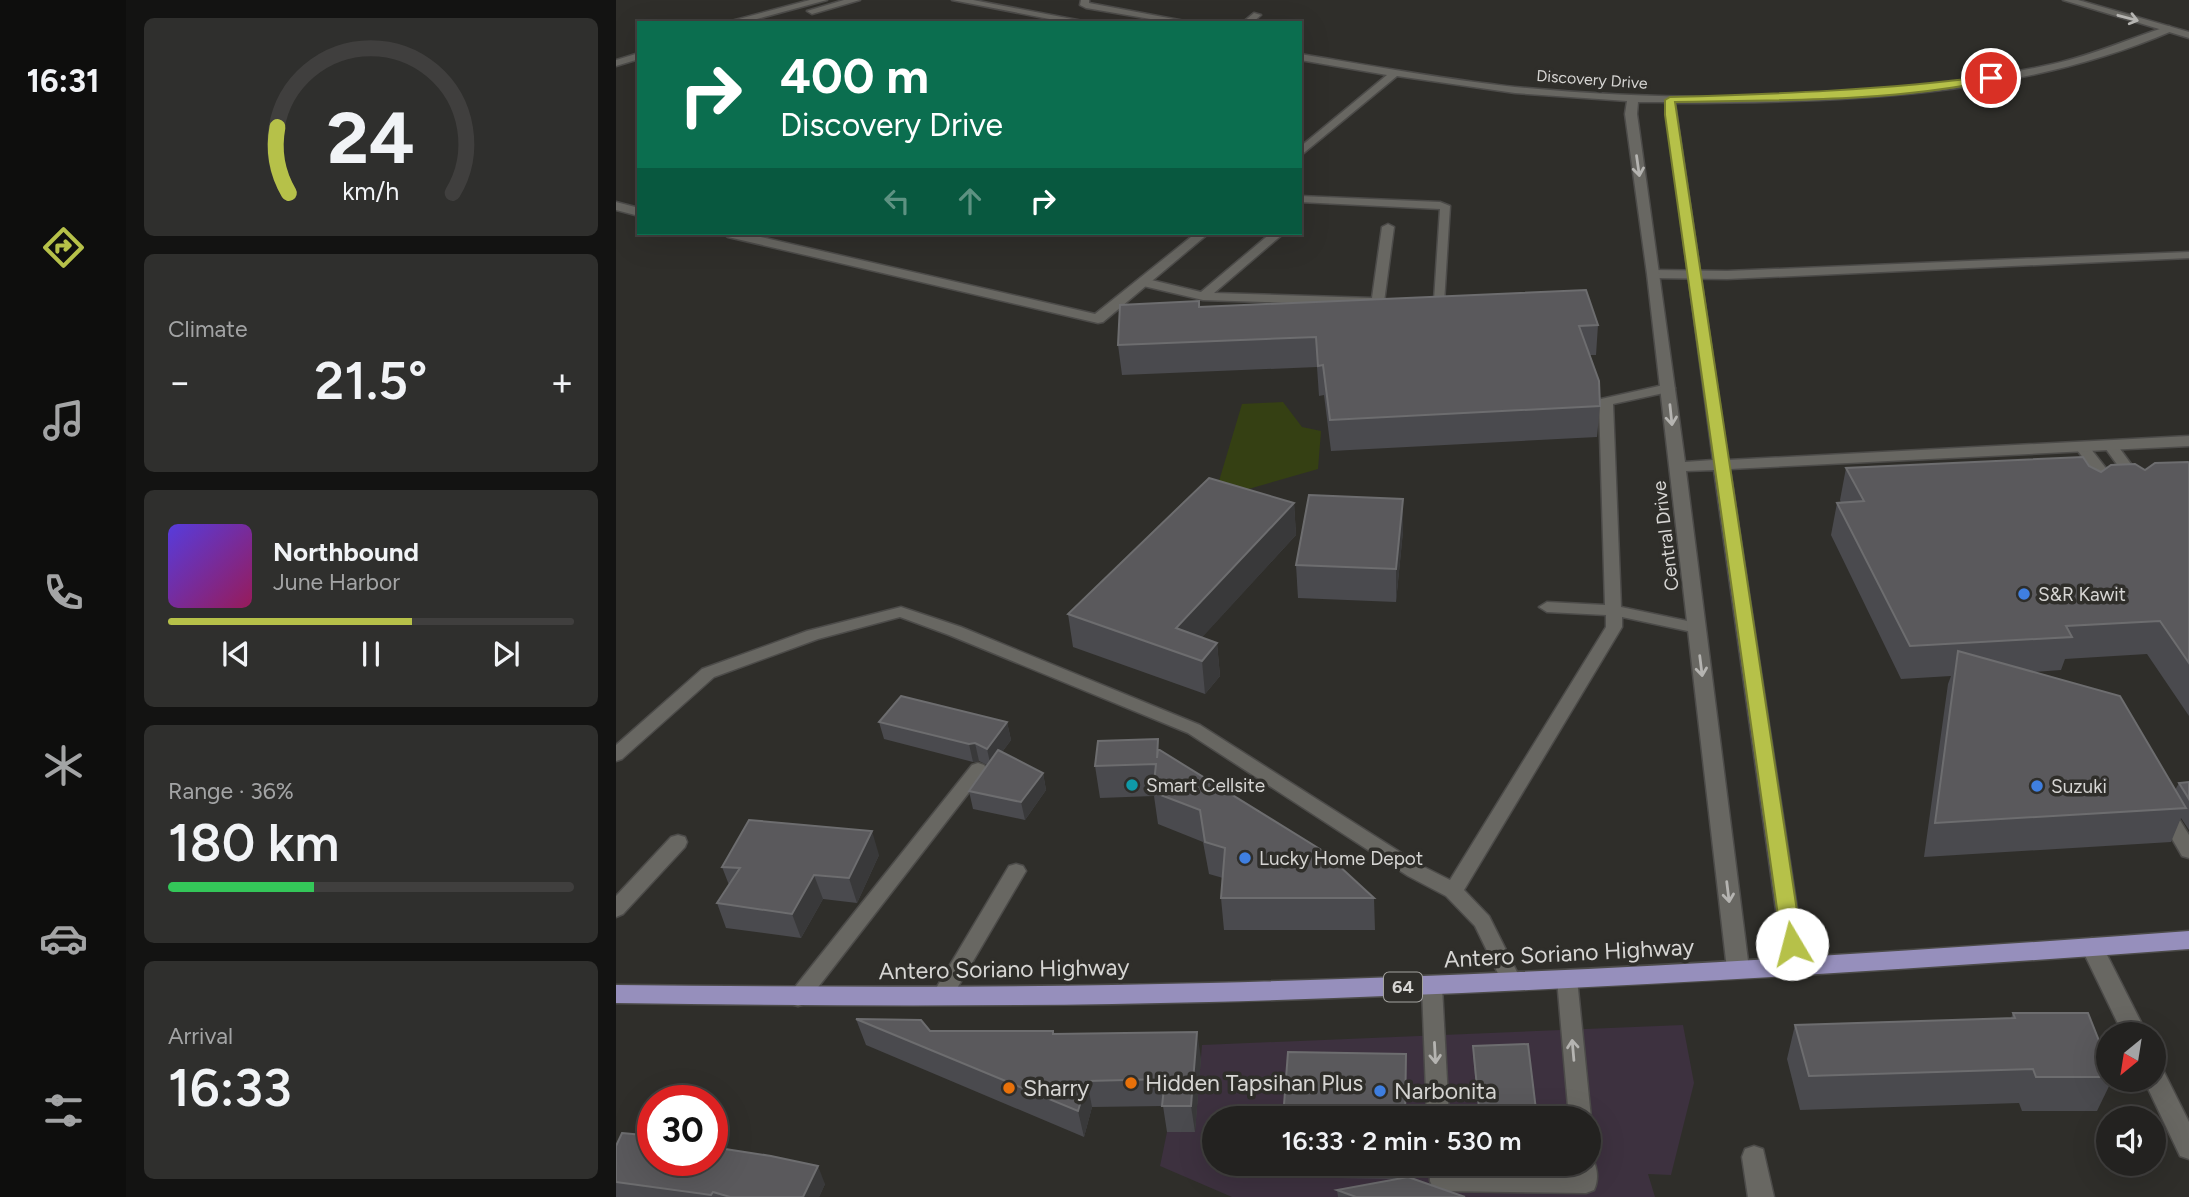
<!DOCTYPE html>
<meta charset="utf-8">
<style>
body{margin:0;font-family:Figtree,sans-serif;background:#2f2f2d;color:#f1f3f6;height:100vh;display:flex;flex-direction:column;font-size:26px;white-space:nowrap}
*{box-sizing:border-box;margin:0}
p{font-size:23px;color:#a3a4a5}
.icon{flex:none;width:38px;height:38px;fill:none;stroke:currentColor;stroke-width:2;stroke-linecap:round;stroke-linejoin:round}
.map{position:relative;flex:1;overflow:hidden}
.details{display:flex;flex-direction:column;gap:18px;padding:18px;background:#131312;width:490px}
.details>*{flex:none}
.guide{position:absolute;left:21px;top:21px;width:665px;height:214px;border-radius:0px;box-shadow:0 7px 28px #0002,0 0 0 2px #403f3e;background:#0b6e4f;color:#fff;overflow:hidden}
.needle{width:46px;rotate:210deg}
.fabs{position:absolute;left:1480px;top:1022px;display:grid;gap:14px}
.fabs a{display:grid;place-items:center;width:70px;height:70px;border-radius:50%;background:#232220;box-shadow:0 7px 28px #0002,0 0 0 2px #403f3e;font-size:35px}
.speed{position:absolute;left:21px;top:1085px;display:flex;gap:14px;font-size:35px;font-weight:700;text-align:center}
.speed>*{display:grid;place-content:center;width:91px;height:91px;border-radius:50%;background:#232220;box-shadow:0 7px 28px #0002,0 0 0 2px #403f3e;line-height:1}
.speed .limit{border:10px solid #d22;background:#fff;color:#111}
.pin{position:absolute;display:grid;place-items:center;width:60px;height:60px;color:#fff;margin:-30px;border:4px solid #fff;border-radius:50%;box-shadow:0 2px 7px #0007}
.me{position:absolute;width:77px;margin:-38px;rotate:352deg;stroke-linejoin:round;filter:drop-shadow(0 0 5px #0008)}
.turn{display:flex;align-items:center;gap:24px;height:147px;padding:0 28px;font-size:32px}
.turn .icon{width:91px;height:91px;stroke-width:2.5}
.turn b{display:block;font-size:49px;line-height:60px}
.lanes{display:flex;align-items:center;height:66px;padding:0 28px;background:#0003;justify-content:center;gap:35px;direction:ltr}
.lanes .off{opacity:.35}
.big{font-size:52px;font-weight:600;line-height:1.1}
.details .card{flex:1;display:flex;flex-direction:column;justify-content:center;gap:10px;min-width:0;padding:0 24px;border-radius:10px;background:#2f2f2d}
.details .dial{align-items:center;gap:0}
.dial svg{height:182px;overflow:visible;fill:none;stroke:#403f3e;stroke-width:7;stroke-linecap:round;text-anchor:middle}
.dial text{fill:#f1f3f6;stroke:none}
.song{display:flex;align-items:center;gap:21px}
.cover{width:84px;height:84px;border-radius:10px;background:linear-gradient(135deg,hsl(250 70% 55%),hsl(330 70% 35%))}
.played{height:7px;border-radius:4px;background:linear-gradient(90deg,#b6c149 60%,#403f3e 60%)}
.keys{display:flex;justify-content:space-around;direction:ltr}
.heat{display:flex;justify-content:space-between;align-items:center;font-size:38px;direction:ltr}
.charge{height:10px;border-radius:5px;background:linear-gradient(90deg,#34c759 36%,#403f3e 0)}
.trip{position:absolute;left:586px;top:1106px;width:399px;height:70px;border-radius:35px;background:#232220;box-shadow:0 7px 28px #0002,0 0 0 2px #403f3e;font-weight:600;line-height:70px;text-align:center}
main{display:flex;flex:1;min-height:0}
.tabs{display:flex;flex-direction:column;width:126px;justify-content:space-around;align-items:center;background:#0e0e0d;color:#a3a4a5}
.tabs .icon{width:49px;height:49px}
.tabs .current{color:#b6c149}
.tabs b{font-size:32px;color:#f1f3f6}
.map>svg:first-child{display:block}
.commercial{fill:#3d313f;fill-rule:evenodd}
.green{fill:#354013}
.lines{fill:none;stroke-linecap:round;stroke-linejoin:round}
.service-casing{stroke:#4c4b49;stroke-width:3}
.minor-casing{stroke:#4c4b49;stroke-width:3}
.tertiary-casing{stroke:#4c4b49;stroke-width:3}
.secondary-casing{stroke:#4c4b49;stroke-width:3}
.primary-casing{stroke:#4c4b49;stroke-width:3}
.service{fill:#686762;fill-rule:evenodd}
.minor{fill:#686762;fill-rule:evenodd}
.tertiary{fill:#686762;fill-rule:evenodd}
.secondary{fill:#686762;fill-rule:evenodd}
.primary{fill:#968fbc;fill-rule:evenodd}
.wall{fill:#4a4a4e}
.shaded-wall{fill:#39393a}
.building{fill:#5a595c;stroke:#6d6d6f;stroke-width:2}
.oneway{stroke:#b5b4b1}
.route{fill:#b6c149;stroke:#767d2f;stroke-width:2}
.shop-dot{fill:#3f7fe0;stroke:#2f2e2a;stroke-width:2.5}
.culture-dot{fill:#0f9aa8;stroke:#2f2e2a;stroke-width:2.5}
.food-dot{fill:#e8710a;stroke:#2f2e2a;stroke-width:2.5}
.labels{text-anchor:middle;stroke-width:7;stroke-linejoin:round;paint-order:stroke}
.far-street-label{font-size:16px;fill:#d6d5d3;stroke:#2f2e2a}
.shield{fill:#2f2e2a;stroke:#a4a3a0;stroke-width:2}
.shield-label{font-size:18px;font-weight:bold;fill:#d6d5d3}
.street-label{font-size:19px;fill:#d6d5d3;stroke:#2f2e2a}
.poi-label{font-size:19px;fill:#d6d5d3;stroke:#2f2e2a;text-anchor:start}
.near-street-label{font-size:23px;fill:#d6d5d3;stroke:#2f2e2a}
.near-poi-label{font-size:23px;fill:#d6d5d3;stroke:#2f2e2a;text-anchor:start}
</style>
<main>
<nav class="tabs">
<b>16:31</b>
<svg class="icon current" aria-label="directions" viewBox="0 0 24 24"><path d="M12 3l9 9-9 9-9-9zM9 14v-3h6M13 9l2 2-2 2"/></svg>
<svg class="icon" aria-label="music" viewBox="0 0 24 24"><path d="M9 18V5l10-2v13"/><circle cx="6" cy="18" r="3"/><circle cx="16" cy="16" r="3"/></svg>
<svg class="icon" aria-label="phone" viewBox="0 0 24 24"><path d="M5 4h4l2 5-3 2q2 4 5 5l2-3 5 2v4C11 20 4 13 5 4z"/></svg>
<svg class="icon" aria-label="climate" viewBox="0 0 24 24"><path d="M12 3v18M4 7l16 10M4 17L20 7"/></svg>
<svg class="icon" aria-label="car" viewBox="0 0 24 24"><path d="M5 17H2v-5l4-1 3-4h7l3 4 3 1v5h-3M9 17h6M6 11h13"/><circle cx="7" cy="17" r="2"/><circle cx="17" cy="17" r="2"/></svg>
<svg class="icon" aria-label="filters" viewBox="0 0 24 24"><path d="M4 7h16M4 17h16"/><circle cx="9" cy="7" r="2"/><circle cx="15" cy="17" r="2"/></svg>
</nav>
<section class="details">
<div class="card dial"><svg viewBox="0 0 100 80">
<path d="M14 69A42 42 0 1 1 86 69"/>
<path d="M14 69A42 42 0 0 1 9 40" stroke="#b6c149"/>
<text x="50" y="56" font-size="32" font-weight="700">24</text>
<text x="50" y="72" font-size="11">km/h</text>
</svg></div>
<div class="card"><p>Climate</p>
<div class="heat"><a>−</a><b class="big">21.5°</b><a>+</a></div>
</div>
<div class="card">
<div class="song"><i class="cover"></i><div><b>Northbound</b><p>June Harbor</p></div></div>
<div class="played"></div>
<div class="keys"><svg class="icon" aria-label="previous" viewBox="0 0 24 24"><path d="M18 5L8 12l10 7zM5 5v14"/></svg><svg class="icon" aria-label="pause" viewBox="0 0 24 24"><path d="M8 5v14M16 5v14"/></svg><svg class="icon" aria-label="next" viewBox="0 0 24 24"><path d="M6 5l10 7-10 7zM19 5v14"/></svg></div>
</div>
<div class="card"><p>Range · 36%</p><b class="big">180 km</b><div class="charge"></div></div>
<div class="card"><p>Arrival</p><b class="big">16:33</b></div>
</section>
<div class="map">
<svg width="1573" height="1197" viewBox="0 0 1573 1197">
<rect width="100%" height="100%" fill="#2f2e2a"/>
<path class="commercial" d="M1067,1025l11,58 -23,92 -23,-1 7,23h-423l-72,-31 7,-34 28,-1 7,-86zM598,1118h375v46h-375z"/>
<path class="green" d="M667,402l19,25 19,4 -3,38 -73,21 -26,-9 23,-77z"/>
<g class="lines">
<g class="service-casing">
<g id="service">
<path d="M465,0h8v3l106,20h-21l-88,-15 -6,-3z"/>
<path d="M638,13l7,2 -9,8h-10z"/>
<path d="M684,196l140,6 10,4 -6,97 -4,1 -6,-4 6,-91 -140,-7z"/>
<path d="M772,224l6,3 -10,75 -6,4 -175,-6 -64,-15 -2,-3 6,-4 58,14 70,-59h13l-70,60 158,5 10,-71z"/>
<path d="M1573,252v6l-462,21 -73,-1 -6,-4 6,-4 73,1z"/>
<path d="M1052,384l7,4 -2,3 -60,13 8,203 76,16 8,5 -8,5 -75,-16v10l-158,263 25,26 33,66 -3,6 -7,2 -7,-2 -30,-62 -29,-30 -38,-20 -220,-143 -239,-98 -49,-18 -82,22 -104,38 -92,82 -6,2v-16l86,-76 105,-38 94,-24 60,20 239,98 222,141 28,14 156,-253v-12l-59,-3 -8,-5 8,-5 58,3 -6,-203 2,-3z"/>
<path d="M1494,441l5,1 24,33 2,3 -2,3h-10l-26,-36z"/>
<path d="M1466,443l5,1 25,32 2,3 -2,3h-10l-25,-32 -2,-3z"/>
<path d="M362,763l6,2 3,4 -3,4 -179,231 -7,2 -7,-2 -3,-6 3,-6 181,-227z"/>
<path d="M1549,804l6,2 18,29v23l-7,-2 -26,-45 3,-5z"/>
<path d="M62,835l7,2 2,5 -2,5 -62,67 -7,3v-21l55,-59z"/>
<path d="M400,864l7,2 3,5 -77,131 -7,2 -7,-2 -3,-6 3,-6 74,-124z"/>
<path d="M951,971l7,2 3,6 14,139 -2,4v-4h-20l-12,-139 3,-6z"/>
<path d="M816,979l7,2 3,6 7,131h-22l-5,-131 3,-6z"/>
<path d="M973,1156c9,7 10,24 5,34l-8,3 -145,-2 -8,-3 -3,-7v-17h22v7l122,1 -1,-8h16z"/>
</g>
</g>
<g class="minor-casing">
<g id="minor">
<path d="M336,0h21l120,23h-23z"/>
<path d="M1553,26l5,3 -2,2c-152,66 -333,72 -497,72l53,357 461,-24v10l-459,23 76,498 -3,6 -8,3 -8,-3 -3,-6 -70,-497 -28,1 63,498 -3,6 -8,3 -8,-3 -3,-6 -80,-695 -22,-160 2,-13 -112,-8 -118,-17 -97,80v-9l87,-72 -87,-15v-6c72,12 143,25 215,33 171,17 371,14 538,-23 41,-9 77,-26 116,-38zM1022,102h27l48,358 -28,2 -48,-348z"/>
<path d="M0,202l23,6v8l-23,-6z"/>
<path d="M106,233h21l352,81 101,-81h13l-106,89 -5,1 -370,-86z"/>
<path d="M1476,938l8,3 47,93h-24l-42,-87 3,-6z"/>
<path d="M1538,1065l8,3 27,54v37l-9,-3 -36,-76h10z"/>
<path d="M1138,1146l9,3 11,48h-26l-6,-40 3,-8z"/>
</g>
</g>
<g class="tertiary-casing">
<path id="tertiary" d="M1447,0h15l111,32v6z"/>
</g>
<g class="secondary-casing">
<g id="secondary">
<path d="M194,0h17l-85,23h-18z"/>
<path d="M228,0h16l-48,14 -5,-3z"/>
<path d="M23,53v6l-23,7v-6z"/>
</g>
</g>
<g class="primary-casing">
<path id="primary" d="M1573,931v18c-326,24 -653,44 -980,53 -197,5 -395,4 -593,1v-18c198,2 396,3 593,-2 327,-8 654,-28 980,-52z"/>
</g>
<use href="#service" class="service"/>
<use href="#minor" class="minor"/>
<use href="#tertiary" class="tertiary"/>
<use href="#secondary" class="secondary"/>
<use href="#primary" class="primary"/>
</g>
<g class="wall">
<path d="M583,307l399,18 -2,30h-6l10,51 -3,31 -266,14 -7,-56 -5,1 -2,-29 -195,8 -4,-30z"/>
<path d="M1573,463v253l-42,-62 -82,5 -4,11 -27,2 141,118 4,-7 10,-1v48l-8,-12 -10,24 -247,15 24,-173 3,-8 -50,3 -70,-144 6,-32h4l-1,-3 6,-32 243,-2 12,6 44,-2z"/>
<path d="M678,503l2,32 -94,102 15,6 3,33 -15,18 -132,-47 -5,-33z"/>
<path d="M787,531l-7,71 -98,-4 -2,-33z"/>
<path d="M263,722h128l4,18 -9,12 41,21 3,17 -21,30 -52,-11 -4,-18 18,-26 -8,-4 -6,1 -89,-23z"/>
<path d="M544,750l214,148 1,32h-151l-3,-32 2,-20 -14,-4 -6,-32 -45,-18 -4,-28 -54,2 -5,-32z"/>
<path d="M263,855l-22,48 -34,-4 -22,39 -75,-10 -9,-25 12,-18 -7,-18z"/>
<path d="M1397,1013l96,53v14h3l-15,31h-75l-3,-8 -219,7 -13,-51 8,-34 216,-7z"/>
<path d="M240,1019l74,12h123l1,3 147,24 -6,74h-28l-4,-26 -71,1 -8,30 -218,-92z"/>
<path d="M857,1046l64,72h-58l-6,-63z"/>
<path d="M0,1146l209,38 -6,13h-203z"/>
<path d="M789,1164v13l60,20h-127l-1,-7 58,-11 -115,-2 -1,-9z"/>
<path d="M868,1164h59l-1,5h-58z"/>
</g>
<g class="shaded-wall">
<path d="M787,499v32l-7,71v-33z"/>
<path d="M678,503l2,32 -110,120 -10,-27z"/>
<path d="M601,643l3,33 -15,18 -3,-33z"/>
<path d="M391,722l4,18 -20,27 -4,-18z"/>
<path d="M359,743l4,18 -6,1 -4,-18z"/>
<path d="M427,773l3,17 -21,30 -4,-18z"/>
<path d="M256,831l7,24 -22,48 -8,-25z"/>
<path d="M198,875l9,24 -22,39 -9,-24z"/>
<path d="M581,1032l4,26 -6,74 -4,-26z"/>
<path d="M471,1081l5,26 -8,30 -6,-26z"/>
<path d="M202,1166l7,18 -6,13h-16z"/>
</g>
<g class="building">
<path d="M970,290l12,35 -19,1 20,55 1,25 -270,14 -7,-55 -5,1 -2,-29 -198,8 2,-40 79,-4v6z"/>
<path d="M1467,457l6,9 12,6 10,-7 24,-1 10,6 10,-7 33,-1 1,1v200l-29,-42 -94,5 6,11 -162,9 -73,-143 27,-2 -18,-33z"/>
<path d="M593,478l85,25 -118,125 41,15 -15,18 -134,-47z"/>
<path d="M693,495l94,4 -7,70 -100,-4z"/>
<path d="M1342,651l162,45 66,112 -251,15z"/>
<path d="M285,696l106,26 -20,27 -12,-6 -6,1 -90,-22z"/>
<path d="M542,739l-1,19 1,-9 165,102 51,47h-153l4,-50 -20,-6 -5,-32 -47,-18 3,-28 -61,2 3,-25z"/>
<path d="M382,750l45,23 -22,29 -52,-11z"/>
<path d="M1573,782v17l-10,-16z"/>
<path d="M133,820l123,11 -23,47 -35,-3 -22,39 -75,-11 23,-35 -18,-1z"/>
<path d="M1397,1013h75l21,53v11h-73l-3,-8 -224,7 -14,-51 220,-7z"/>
<path d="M240,1019l65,1 9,11h123v3l144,-2 -6,74h-29l3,-27 -78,2 -9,30z"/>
<path d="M912,1044l9,74h-57l-7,-72z"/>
<path d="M672,1052l118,2 -1,64h-122z"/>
<path d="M6,1133l31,3v24h59v-13l59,9 47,10 -15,31h-73l-17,-5 -2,3 -95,-13v-36z"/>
<path d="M663,1164h126v6l-126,-2z"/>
<path d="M792,1177l57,20h-109l-19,-7z"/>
</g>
<defs><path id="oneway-shaft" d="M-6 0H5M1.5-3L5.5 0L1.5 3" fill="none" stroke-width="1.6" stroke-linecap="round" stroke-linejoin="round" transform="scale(1.75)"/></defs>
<g class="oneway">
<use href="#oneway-shaft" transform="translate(1512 18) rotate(15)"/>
<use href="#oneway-shaft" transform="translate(1022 166) rotate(82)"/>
<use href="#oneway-shaft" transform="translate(1055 415) rotate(84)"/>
<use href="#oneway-shaft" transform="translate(1085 666) rotate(83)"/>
<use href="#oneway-shaft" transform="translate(1112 892) rotate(83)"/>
<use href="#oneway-shaft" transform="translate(957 1050) rotate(-95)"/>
<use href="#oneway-shaft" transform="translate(819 1053) rotate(87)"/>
</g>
<path class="route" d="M1375,76l5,2 -1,2c-105,22 -214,20 -320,22l127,842 -3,5 -7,3 -7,-3 -3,-5 -117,-829v-15l5,-3c108,-3 214,-7 321,-21z"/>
<g class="shop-dot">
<circle cx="1408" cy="594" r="7"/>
<circle cx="1421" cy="786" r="7"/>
<circle cx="629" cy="858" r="7"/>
<circle cx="764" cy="1091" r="7"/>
</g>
<circle class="culture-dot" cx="516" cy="785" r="7"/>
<g class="food-dot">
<circle cx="515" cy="1083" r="7"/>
<circle cx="393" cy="1088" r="7"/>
</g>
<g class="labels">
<g class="far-street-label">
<text transform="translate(976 79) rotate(4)" y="6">Discovery Drive</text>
</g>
<rect class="shield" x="768" y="972.5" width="38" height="29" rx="5"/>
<g class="shield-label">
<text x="787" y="993">64</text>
</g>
<g class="street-label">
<text transform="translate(1049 536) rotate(-97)" y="7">Central Drive</text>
</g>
<g class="poi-label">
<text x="1422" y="601">S&amp;R Kawit</text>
<text x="530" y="792">Smart Cellsite</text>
<text x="1435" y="793">Suzuki</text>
<text x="643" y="865">Lucky Home Depot</text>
</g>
<g class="near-street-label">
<text transform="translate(953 953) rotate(-3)" y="8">Antero Soriano Highway</text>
<text transform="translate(388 969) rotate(-1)" y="8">Antero Soriano Highway</text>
</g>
<g class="near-poi-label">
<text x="529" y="1091">Hidden Tapsihan Plus</text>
<text x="407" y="1096">Sharry</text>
<text x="778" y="1099">Narbonita</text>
</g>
</g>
</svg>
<div class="fabs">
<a><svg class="needle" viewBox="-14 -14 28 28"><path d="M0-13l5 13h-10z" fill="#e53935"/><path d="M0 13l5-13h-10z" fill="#a3a4a5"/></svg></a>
<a><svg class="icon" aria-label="sound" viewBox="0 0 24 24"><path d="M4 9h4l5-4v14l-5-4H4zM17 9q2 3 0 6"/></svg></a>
</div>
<div class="speed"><div class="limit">30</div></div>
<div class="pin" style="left:1375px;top:78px;background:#d93025"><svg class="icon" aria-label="arrive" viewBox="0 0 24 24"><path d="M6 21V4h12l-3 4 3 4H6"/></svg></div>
<svg class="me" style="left:1176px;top:944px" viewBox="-20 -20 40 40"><circle r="19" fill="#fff"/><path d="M0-13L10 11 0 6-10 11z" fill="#b6c149"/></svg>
<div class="trip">16:33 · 2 min · 530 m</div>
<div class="guide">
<div class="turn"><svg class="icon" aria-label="right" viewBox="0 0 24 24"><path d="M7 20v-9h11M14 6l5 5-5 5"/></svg><div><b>400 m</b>Discovery Drive</div></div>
<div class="lanes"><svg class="icon off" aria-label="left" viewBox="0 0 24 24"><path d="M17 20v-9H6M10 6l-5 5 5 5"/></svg><svg class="icon off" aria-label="ahead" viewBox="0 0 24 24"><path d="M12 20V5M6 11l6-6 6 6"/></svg><svg class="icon" aria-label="right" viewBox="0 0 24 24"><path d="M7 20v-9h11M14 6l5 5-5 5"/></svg></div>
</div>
</div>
</main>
